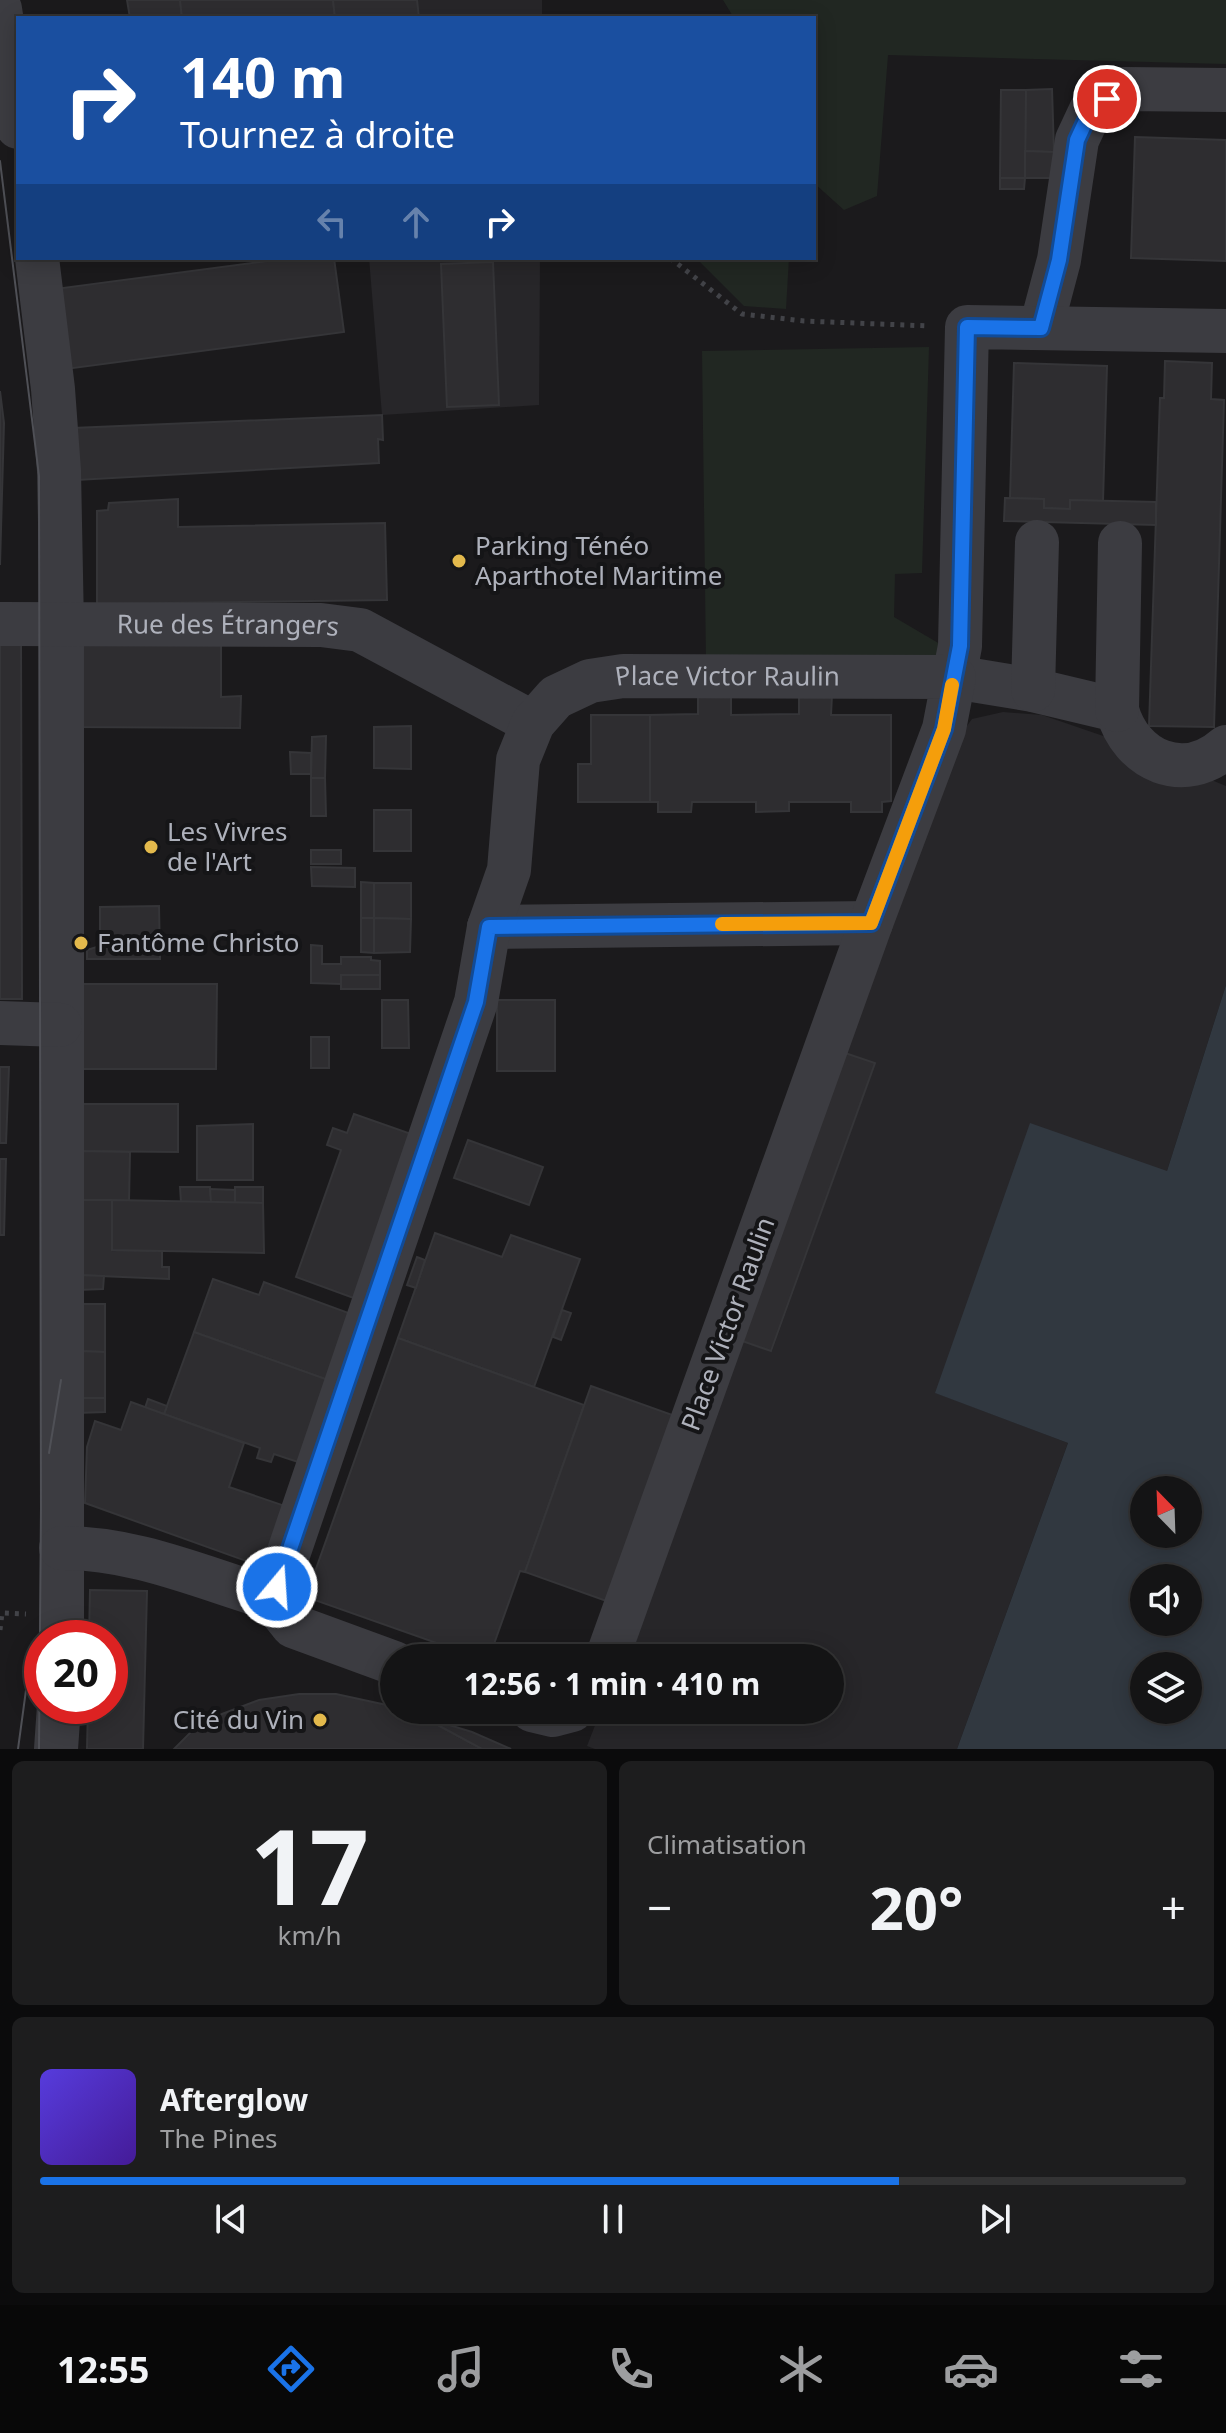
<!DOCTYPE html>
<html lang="fr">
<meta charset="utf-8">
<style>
body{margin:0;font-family:"Noto Sans",sans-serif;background:#1d1d1e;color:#f1f3f6;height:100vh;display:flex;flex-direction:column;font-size:30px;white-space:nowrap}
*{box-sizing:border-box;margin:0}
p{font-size:26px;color:#9d9ea0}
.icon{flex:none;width:44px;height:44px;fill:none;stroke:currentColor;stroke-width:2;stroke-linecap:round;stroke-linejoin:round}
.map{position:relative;height:1749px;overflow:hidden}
.details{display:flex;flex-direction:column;gap:12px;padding:12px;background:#0b0b0c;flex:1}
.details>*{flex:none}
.hud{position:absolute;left:16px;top:16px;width:800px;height:244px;border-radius:0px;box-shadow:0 4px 20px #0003,0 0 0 2px #333334;background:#1a4fa0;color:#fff;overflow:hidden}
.needle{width:52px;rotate:337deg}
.fabs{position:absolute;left:1130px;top:1476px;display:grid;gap:16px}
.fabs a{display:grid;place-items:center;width:72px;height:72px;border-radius:50%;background:#141415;box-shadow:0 4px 20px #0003,0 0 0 2px #333334;font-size:40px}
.speed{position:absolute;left:24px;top:1620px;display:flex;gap:16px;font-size:40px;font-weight:700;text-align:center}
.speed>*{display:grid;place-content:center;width:104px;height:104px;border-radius:50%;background:#141415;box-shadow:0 4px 20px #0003,0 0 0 2px #333334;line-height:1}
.speed .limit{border:12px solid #d22;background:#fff;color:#111}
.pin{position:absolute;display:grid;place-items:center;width:68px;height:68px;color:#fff;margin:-34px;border:4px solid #fff;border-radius:50%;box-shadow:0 2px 8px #0007}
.me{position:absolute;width:88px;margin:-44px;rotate:18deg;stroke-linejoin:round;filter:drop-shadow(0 0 6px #0008)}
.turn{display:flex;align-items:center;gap:28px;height:168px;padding:0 32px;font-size:36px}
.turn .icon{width:104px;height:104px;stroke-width:2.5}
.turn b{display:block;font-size:56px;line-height:68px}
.lanes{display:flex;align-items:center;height:76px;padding:0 32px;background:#0003;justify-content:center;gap:40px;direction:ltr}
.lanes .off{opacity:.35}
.big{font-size:60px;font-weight:700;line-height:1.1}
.details .widget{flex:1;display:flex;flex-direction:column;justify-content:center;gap:12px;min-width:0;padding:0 28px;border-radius:12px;background:#1d1d1e}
.details .dial{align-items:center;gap:0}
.dial b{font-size:104px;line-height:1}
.song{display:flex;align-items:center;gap:24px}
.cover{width:96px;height:96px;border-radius:12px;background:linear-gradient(135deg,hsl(250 70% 55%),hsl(260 70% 35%))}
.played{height:8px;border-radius:4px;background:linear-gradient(90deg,#1a73e8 75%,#333334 75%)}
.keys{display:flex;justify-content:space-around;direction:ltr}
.heat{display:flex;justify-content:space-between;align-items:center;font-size:44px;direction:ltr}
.details .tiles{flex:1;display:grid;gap:12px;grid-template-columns:1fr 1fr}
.widget:last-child{grid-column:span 2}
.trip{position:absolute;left:380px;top:1644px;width:464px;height:80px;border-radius:40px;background:#141415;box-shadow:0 4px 20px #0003,0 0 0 2px #333334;font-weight:700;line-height:80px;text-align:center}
.dock{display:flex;height:128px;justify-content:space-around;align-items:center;background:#080808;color:#9d9ea0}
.dock .icon{width:56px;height:56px}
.dock .on{color:#1a73e8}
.dock b{font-size:36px;color:#f1f3f6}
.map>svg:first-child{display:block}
.built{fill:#272629}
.green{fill:#212722}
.water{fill:#313840;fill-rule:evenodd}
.building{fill:#2e2d30;stroke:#353538;stroke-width:2}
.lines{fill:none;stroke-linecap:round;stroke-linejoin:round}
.path{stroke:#424348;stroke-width:5;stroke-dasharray:4 6;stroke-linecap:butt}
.minor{stroke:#3c3c41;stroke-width:44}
.tram{stroke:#4f5056;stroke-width:2}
.route-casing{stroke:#114b97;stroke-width:20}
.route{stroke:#1a73e8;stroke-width:14}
.slow{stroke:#f59e0b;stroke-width:14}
.poi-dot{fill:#e3b94c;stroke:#151517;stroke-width:3}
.labels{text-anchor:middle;stroke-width:8;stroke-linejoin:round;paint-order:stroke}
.poi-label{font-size:26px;fill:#aeb1bb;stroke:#151517;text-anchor:start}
.street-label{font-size:26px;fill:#aeb1bb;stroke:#151517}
</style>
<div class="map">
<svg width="1226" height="1749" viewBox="0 0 1226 1749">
<rect width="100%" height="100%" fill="#1b1a1c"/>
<g class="built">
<path d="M331,0h211v18h-208z"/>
<path d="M369,258h171l-1,147 -157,10z"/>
<path d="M1003,712l39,3 73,25 111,46v199l-59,186 -231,222 132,50 -111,306h-362l-8,-3 14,-36h229v-52h-209l121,-317 30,10 103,-287 -30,-11 114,-316 13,-18z"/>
</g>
<g class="green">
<path d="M723,0h503v64l-338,-9 -11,141 -33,14 -30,-27v-165h-80z"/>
<path d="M696,258h93l-3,51 -42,-3z"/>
<path d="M929,347l-7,226 -27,1 -1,43 46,27v16l-234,3 -4,-312z"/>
</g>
<path class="water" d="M1226,985v764h-269l111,-306 -133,-50 95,-270 137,48zM1144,1490h44v44h-44zM1144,1578h44v44h-44zM1144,1666h44v44h-44z"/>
<g class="building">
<path d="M127,0h53l2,18h-52z"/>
<path d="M180,0h153l2,18h-153z"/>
<path d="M333,0h84l2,18h-84z"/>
<path d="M1052,89l2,63 -29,-1 1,-61z"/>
<path d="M1001,90h25l-1,88h-25z"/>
<path d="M1135,137l91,3v121l-95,-3z"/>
<path d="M1025,151l29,1 -1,26h-28z"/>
<path d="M1000,178h25l-1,11h-24z"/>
<path d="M291,258h43l10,74 -278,37 -11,-80z"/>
<path d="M493,262l6,143 -52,2 -6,-143z"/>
<path d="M1165,361l47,2 -1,36 13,1 -10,327 -65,-1 11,-328h4z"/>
<path d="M1014,363l93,3 -4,135 -33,-1v9l-26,-1v-9l-34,-1z"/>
<path d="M0,391l4,32 -4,142z"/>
<path d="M382,415l1,25 -5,-1 1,24 -302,17 -4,-52z"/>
<path d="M1005,498l39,1v9l26,1v-9l86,2v23l-152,-4z"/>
<path d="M178,499v28l207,-4 2,77 -290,4v-93l11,-1 1,-7z"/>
<path d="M77,642l144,1v54l20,-1 -1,32 -163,-1z"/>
<path d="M0,643l21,1 1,355h-22z"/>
<path d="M698,695h33v20l68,-1v-19h33l-1,20h60v86l-9,1v10h-31v-10h-62v9l-33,1v-10h-64l-1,10h-33v-10h-8v-87l48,-1z"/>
<path d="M591,715h59v87h-72v-38h13z"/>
<path d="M411,726v43l-37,-1v-41z"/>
<path d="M326,736l-1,42h-14l1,-41z"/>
<path d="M290,752l21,1v21h-20z"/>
<path d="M311,778h14l1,38h-15z"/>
<rect x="374" y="810" width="37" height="41"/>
<rect x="311" y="850" width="30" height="14"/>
<path d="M311,867l44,1v19l-43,-1z"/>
<path d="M361,882l13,1v35h-13z"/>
<path d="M374,883h37v36l-37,-1z"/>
<path d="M159,906l1,53h-73v-9l13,-4v-39z"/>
<path d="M361,918h13v35l-13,-1z"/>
<path d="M374,918l37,1 -1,33 -36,1z"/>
<path d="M311,945l11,1v18h19v-7h30v3l9,1v14h-39v9l-30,-1z"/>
<rect x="341" y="975" width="39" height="14"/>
<path d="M77,984h140l-1,85h-139z"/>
<path d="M382,1000h26l1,48h-27z"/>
<rect x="497" y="1000" width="58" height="71"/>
<rect x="311" y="1037" width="18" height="31"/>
<path d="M845,1053l30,10 -104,288 -29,-10z"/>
<path d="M0,1067h9l-3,76h-6z"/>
<path d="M77,1104h101v48l-101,-1z"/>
<path d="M354,1114l63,22 -58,164 -63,-23 45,-127 -14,-5 6,-17 14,5z"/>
<path d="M253,1124v56h-56v-54z"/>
<path d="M468,1140l75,27 -14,38 -75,-27z"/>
<path d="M77,1151l53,1 -1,49 -52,-1z"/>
<path d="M0,1159h6l-2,76h-4z"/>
<path d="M180,1187h30l1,15h-30z"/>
<rect x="235" y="1187" width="28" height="16"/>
<path d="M210,1189l25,1v13l-24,-1z"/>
<path d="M77,1200h35v50l50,1v16h7v12l-92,-4z"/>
<path d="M112,1200l151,3 1,50 -152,-3z"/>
<path d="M435,1233l67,24 9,-22 69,24 -46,128 -136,-49z"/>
<path d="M417,1257l8,3 -9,28 -9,-3z"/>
<path d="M77,1275l27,1 -1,13 -26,1z"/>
<path d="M213,1279l46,16 5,-13 90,33 -23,66 -137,-49z"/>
<path d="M77,1304h28v48l-27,-1z"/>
<path d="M562,1310l9,3 -10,27 -8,-3z"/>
<path d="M194,1332l137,49 -30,82 -27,-9 -3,8 -14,-4 3,-10 -96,-34z"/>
<path d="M398,1338l186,67 -59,167 -5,-1 -31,87h-10l-173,-61z"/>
<path d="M78,1351l27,1v46h-27z"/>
<path d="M591,1386l87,31 -66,186 -87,-31z"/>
<path d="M78,1398h27v14l-28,1z"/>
<path d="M148,1399l19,7 -3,8 -19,-6z"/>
<path d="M131,1402l113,41 -15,44 56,19 -22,61 -178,-64 2,-56 8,-26 26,9z"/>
<path d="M90,1590l57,1 -4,158h-56l1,-43h22v-68h-21z"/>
<path d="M299,1694h37l55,12 3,4 29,7 59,32h-308l18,-18 30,-17 37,-14z"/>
<path d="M423,1717l49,15 39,17h-29z"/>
</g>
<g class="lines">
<g class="path">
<path d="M670,258l72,56 62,7 126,5"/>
<path d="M0,1630l2,-17 24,1"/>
</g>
<g class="minor">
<path d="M0,9l18,118"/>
<path d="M37,258l16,131 6,82 3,155v1012"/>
<path d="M1041,328l18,-68 18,-120 14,-30 32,-21 103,1"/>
<path d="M1226,331l-259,-4 -7,319 -6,31 79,13 84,20c14,51 67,74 109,37"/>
<path id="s1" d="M0,624l321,1 39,5 173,93"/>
<path d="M1033,690l4,-148"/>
<path d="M1117,710l3,-167"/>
<path d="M489,927l382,-4"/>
<path d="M0,1023l60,2"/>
<path d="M61,1548c75,-1 146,32 216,52"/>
<path id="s2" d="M394,1663l-101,-37 -12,-15 -4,-24 199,-585 13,-75 20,-57 9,-110 15,-37 23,-26 34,-16 33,-5 331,1 -10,52 -73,194 -264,735"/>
<path d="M532,1710l21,5 19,-5"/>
<path d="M56,1749l3,-43"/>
</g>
<g class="tram">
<path d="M0,161l39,315 2,1032 -2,241"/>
<path d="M49,1453l12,-73"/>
<path d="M18,1749l14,-103"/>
</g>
</g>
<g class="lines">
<g class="route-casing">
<path id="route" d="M277,1587l199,-585 13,-75 382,-4 73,-194 16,-83 7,-319 74,1 18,-68 18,-120 14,-30 16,-11"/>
</g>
<use href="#route" class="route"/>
<path class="slow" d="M722,924l149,-1 73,-194 8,-44"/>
</g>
<g class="poi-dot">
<circle cx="459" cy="561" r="8"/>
<circle cx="151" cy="847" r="8"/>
<circle cx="81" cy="943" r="8"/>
<circle cx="320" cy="1720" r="8"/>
</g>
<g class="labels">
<g class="poi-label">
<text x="475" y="555">Parking Ténéo<tspan x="475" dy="30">Aparthotel Maritime</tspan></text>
<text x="167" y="841">Les Vivres<tspan x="167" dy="30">de l'Art</tspan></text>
<text x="97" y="952">Fantôme Christo</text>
<text x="304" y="1729" text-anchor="end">Cité du Vin</text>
</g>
<g class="street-label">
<text dy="9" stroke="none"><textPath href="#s1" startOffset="228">Rue des Étrangers</textPath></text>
<text dy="9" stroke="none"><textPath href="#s2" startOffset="1266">Place Victor Raulin</textPath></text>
<text transform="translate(728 1324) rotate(-70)" y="9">Place Victor Raulin</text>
</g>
</g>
</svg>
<div class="fabs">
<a><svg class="needle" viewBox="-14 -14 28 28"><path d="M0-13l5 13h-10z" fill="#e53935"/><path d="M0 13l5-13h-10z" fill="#9d9ea0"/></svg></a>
<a><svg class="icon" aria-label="sound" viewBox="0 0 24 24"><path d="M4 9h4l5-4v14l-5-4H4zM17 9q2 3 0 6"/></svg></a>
<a><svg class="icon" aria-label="layers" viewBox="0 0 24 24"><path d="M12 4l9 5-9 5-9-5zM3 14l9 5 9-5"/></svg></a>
</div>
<div class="speed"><div class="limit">20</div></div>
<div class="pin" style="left:1107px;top:99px;background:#d93025"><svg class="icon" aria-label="arrive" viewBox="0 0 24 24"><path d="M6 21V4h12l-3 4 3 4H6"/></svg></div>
<svg class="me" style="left:277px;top:1587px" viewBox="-20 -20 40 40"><circle r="17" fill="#1a73e8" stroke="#fff" stroke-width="3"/><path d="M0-11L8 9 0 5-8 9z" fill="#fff"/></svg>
<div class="trip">12:56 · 1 min · 410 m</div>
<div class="hud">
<div class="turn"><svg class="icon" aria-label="right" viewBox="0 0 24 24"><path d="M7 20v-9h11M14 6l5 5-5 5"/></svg><div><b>140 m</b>Tournez à droite</div></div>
<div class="lanes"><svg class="icon off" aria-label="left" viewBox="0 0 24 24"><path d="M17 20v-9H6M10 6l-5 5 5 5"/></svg><svg class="icon off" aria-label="ahead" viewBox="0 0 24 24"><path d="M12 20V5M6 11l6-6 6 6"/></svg><svg class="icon" aria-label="right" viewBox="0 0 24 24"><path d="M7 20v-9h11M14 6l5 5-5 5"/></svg></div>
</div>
</div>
<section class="details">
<div class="tiles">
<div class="widget dial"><b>17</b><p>km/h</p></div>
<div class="widget"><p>Climatisation</p>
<div class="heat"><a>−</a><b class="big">20°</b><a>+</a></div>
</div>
<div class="widget">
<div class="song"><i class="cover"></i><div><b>Afterglow</b><p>The Pines</p></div></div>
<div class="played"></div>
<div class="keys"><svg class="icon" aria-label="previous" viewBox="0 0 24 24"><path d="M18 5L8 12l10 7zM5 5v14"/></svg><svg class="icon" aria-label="pause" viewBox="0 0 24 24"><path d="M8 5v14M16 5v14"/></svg><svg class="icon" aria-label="next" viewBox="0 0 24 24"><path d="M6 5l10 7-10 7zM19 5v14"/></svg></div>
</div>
</div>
</section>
<nav class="dock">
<b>12:55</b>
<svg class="icon on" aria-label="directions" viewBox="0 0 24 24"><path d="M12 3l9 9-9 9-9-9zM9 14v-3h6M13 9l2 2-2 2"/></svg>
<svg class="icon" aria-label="music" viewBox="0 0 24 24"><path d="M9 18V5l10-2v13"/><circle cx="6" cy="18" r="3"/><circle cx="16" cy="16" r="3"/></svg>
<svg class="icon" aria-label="phone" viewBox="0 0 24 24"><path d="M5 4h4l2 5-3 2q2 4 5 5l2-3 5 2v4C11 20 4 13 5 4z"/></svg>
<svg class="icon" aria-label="climate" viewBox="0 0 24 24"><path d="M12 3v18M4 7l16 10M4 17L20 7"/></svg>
<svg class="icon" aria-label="car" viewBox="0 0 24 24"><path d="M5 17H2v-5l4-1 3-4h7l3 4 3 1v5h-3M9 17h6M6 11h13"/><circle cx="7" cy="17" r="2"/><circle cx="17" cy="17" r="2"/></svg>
<svg class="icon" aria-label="filters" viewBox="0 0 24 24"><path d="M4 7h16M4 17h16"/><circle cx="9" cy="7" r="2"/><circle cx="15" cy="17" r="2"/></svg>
</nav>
